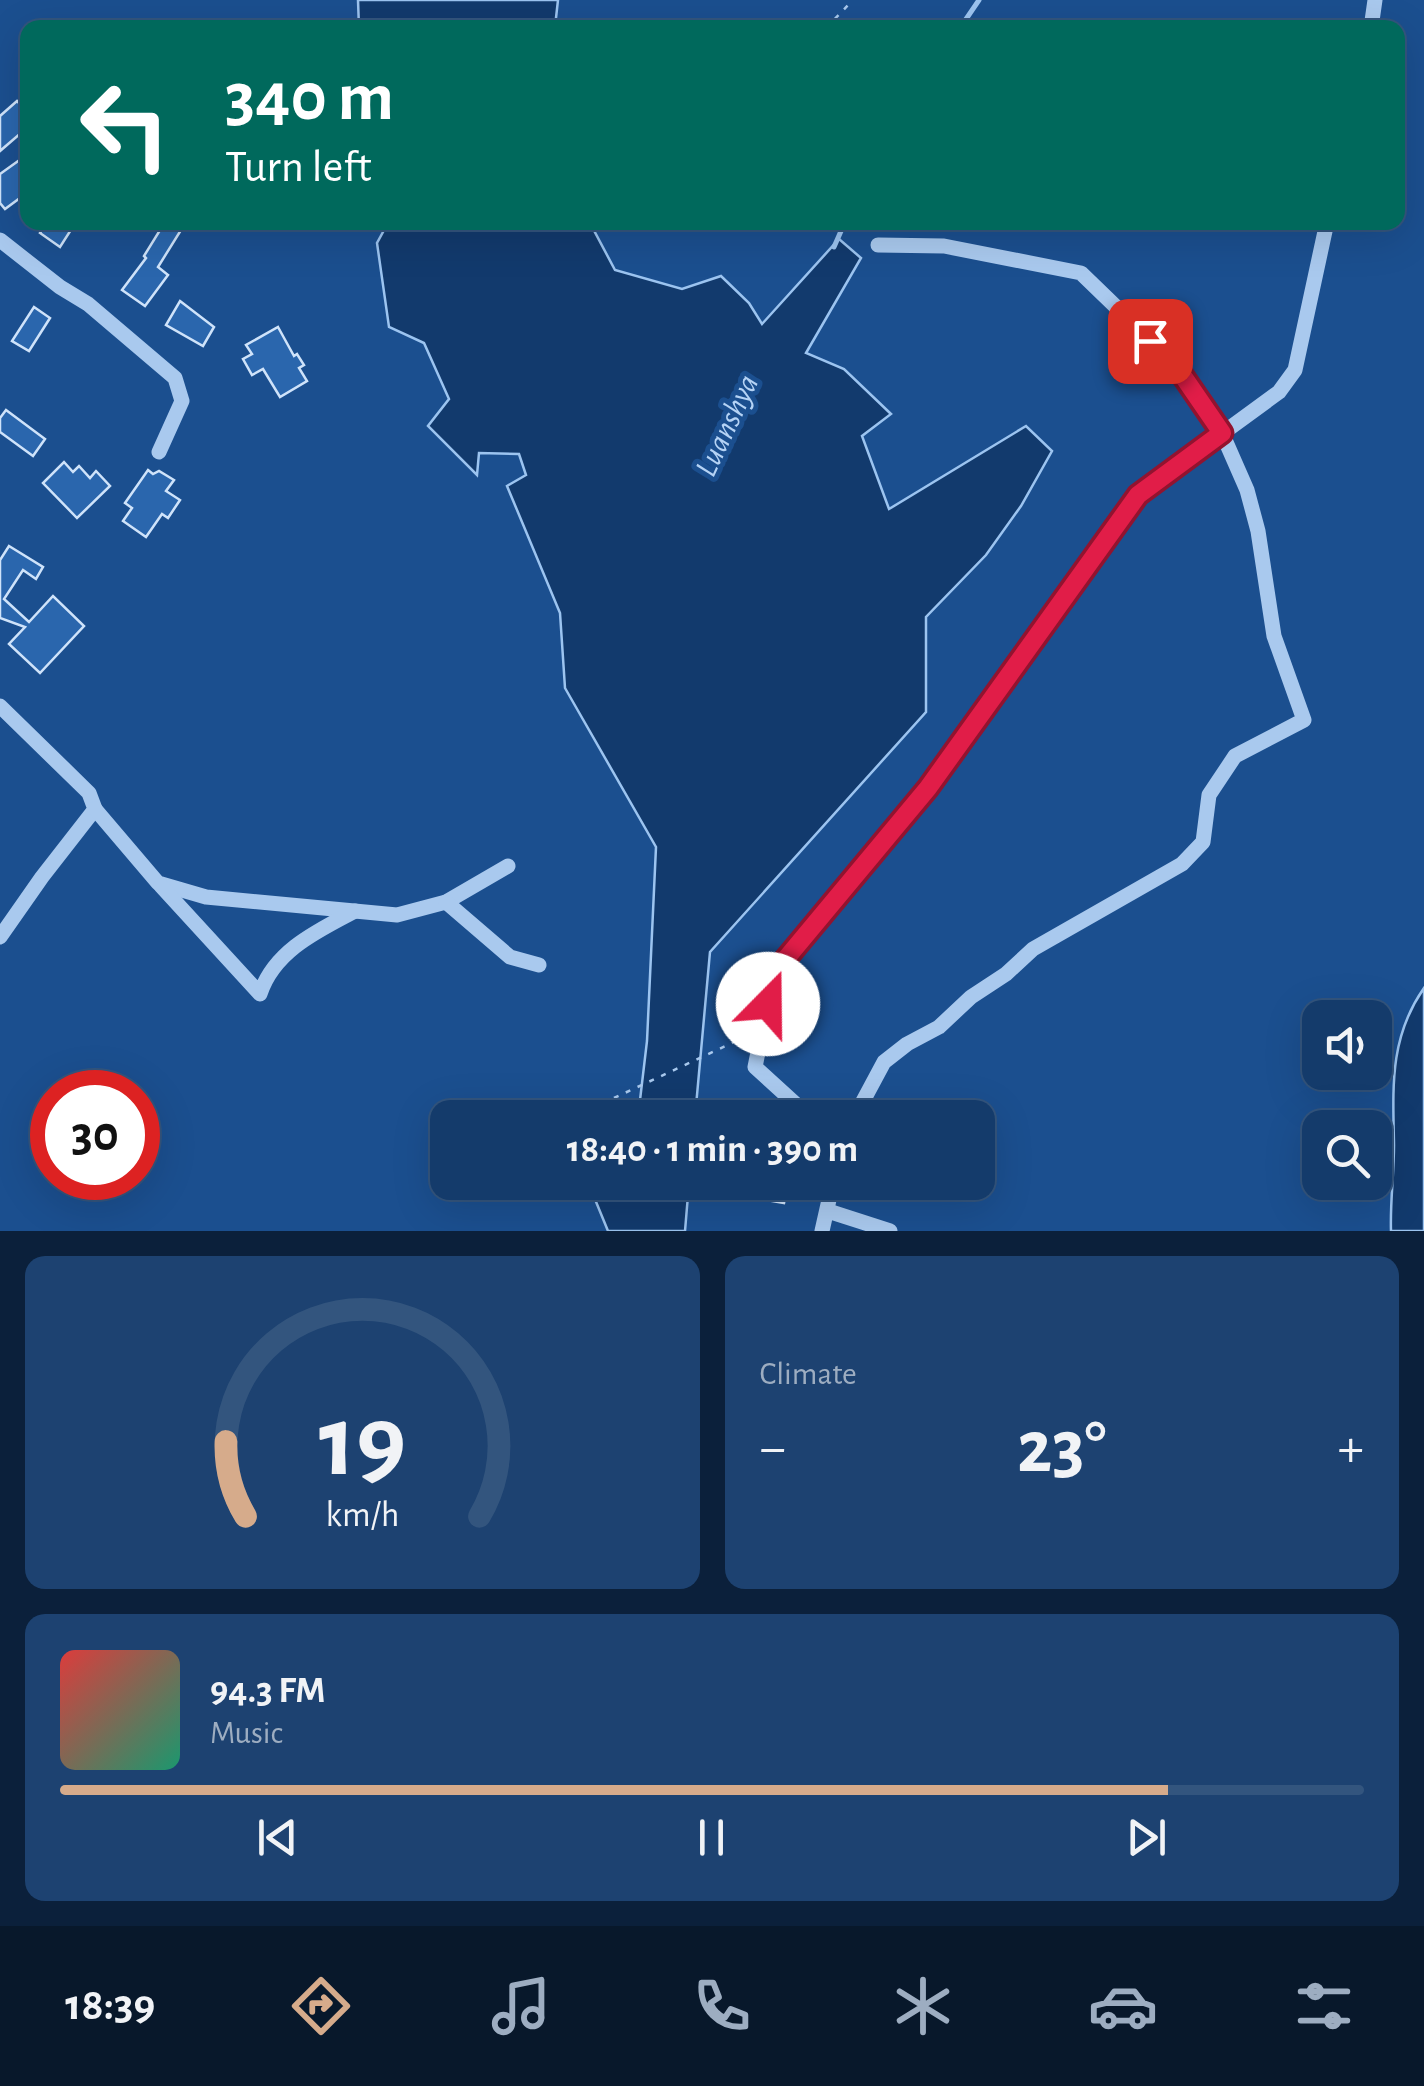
<!DOCTYPE html>
<meta charset="utf-8">
<style>
body{margin:0;font-family:"Alegreya Sans",sans-serif;background:#1d4271;color:#f1f3f6;height:100vh;display:flex;flex-direction:column;font-size:38px;white-space:nowrap}
*{box-sizing:border-box;margin:0}
p{font-size:32px;color:#9dadc1}
.icon{flex:none;width:55px;height:55px;fill:none;stroke:currentColor;stroke-width:2;stroke-linecap:round;stroke-linejoin:round}
.map{position:relative;height:1231px;overflow:hidden}
.panel{display:flex;flex-direction:column;gap:25px;padding:25px;background:#0b203b;flex:1}
.panel>*{flex:none}
.banner{position:absolute;left:20px;top:20px;width:1385px;height:210px;border-radius:20px;box-shadow:0 10px 40px #0002,0 0 0 2px #33557e;background:#00695c;color:#fff;overflow:hidden}
.controls{position:absolute;left:1302px;top:1000px;display:grid;gap:20px}
.controls a{display:grid;place-items:center;width:90px;height:90px;border-radius:20px;background:#143b6b;box-shadow:0 10px 40px #0002,0 0 0 2px #33557e;font-size:50px}
.speed{position:absolute;left:30px;top:1070px;display:flex;gap:20px;font-size:50px;font-weight:700;text-align:center}
.speed>*{display:grid;place-content:center;width:130px;height:130px;border-radius:50%;background:#143b6b;box-shadow:0 10px 40px #0002,0 0 0 2px #33557e;line-height:1}
.speed .limit{border:15px solid #d22;background:#fff;color:#111}
.pin{position:absolute;display:grid;place-items:center;width:85px;height:85px;color:#fff;margin:-42px;border-radius:20px;box-shadow:0 5px 15px #0006}
.me{position:absolute;width:110px;margin:-55px;rotate:22deg;stroke-linejoin:round;filter:drop-shadow(0 0 8px #0008)}
.turn{display:flex;align-items:center;gap:35px;height:210px;padding:0 40px;font-size:45px}
.turn .icon{width:130px;height:130px;stroke-width:2.5}
.turn b{display:block;font-size:70px;line-height:85px}
.big{font-size:75px;font-weight:600;line-height:1.1}
.panel .card{flex:1;display:flex;flex-direction:column;justify-content:center;gap:15px;min-width:0;padding:0 35px;border-radius:20px;background:#1d4271}
.panel .dial{align-items:center;gap:0}
.dial svg{height:260px;overflow:visible;fill:none;stroke:#33557e;stroke-width:7;stroke-linecap:round;text-anchor:middle}
.dial text{fill:#f1f3f6;stroke:none}
.song{display:flex;align-items:center;gap:30px}
.cover{width:120px;height:120px;border-radius:15px;background:linear-gradient(135deg,hsl(0 70% 55%),hsl(160 70% 35%))}
.played{height:10px;border-radius:5px;background:linear-gradient(90deg,#d6ab8b 85%,#33557e 85%)}
.keys{display:flex;justify-content:space-around;direction:ltr}
.heat{display:flex;justify-content:space-between;align-items:center;font-size:55px;direction:ltr}
.panel .tiles{flex:1;display:grid;gap:25px;grid-template-columns:1fr 1fr}
.card:last-child{grid-column:span 2}
.trip{position:absolute;left:430px;top:1100px;width:565px;height:100px;border-radius:20px;background:#143b6b;box-shadow:0 10px 40px #0002,0 0 0 2px #33557e;font-weight:600;line-height:100px;text-align:center}
.tabs{display:flex;height:160px;justify-content:space-around;align-items:center;background:#08182b;color:#9dadc1}
.tabs .icon{width:70px;height:70px}
.tabs .on{color:#d6ab8b}
.tabs b{font-size:45px;color:#f1f3f6}
.map>svg:first-child{display:block}
.water{fill:#123a6d;stroke:#9cc4f0;stroke-width:2.5}
.lines{fill:none;stroke-linecap:round;stroke-linejoin:round}
.stream{stroke:#9cc4f0;stroke-width:5}
.building{fill:#2a66ad;stroke:#cfe3fa;stroke-width:2.5}
.path{stroke:#a9c9ee;stroke-width:2.5;stroke-dasharray:5 8;stroke-linecap:butt}
.minor{stroke:#a9c9ee;stroke-width:15}
.path-bridge{stroke:#a9c9ee;stroke-width:2.5;stroke-dasharray:5 8;stroke-linecap:butt}
.route-casing{stroke:#92132f;stroke-width:25}
.route{stroke:#e11d48;stroke-width:18}
.labels{text-anchor:middle;stroke-width:10;stroke-linejoin:round;paint-order:stroke}
.water-label{font-size:32px;font-style:italic;fill:#b5d3f5;stroke:#1b4f8f}
</style>
<div class="map">
<svg width="1424" height="1231" viewBox="0 0 1424 1231">
<rect width="100%" height="100%" fill="#1b4f8f"/>
<g class="water">
<path d="M358,0h200l-3,27 -196,1z"/>
<path d="M388,223h202l25,47 67,19 39,-13 28,27 13,21 77,-85 22,19 -55,95 38,16 47,45 -29,22 27,73 137,-83 26,25 -31,55 -35,49 -60,62v95l-216,240 -15,165h-57l9,-76 9,-194 -91,-159 -5,-75 -53,-127 19,-11 -7,-21 -40,-1 -2,22 -49,-49 21,-27 -25,-56 -35,-16 -12,-84z"/>
<path d="M1424,988v243h-33c-1,-29 3,-57 3,-86 -1,-57 -5,-107 30,-157z"/>
<path d="M592,1183h97l-4,48h-77l-16,-39z"/>
</g>
<g class="lines">
<g class="stream">
<path d="M960,28l19,-28"/>
<path d="M834,247l11,-25"/>
</g>
</g>
<g class="building">
<path d="M17,101l11,11v15l-28,24v-35z"/>
<path d="M28,154v38l-23,17 -5,-6v-29z"/>
<path d="M47,222h29l-16,25 -20,-14z"/>
<path d="M165,222h21l-28,45 10,8 -23,31 -23,-16 24,-32 -2,-2z"/>
<path d="M180,301l34,26 -11,19 -37,-21z"/>
<path d="M34,307l16,11 -21,33 -17,-10z"/>
<path d="M278,327l16,29 3,-2 7,11 -5,3 8,13 -27,16 -17,-28 -11,6 -9,-16 9,-5 -6,-9z"/>
<path d="M6,410l39,29 -12,17 -33,-24v-14z"/>
<path d="M64,462l9,10 6,-6 11,12 6,-7 14,15 -33,32 -34,-35z"/>
<path d="M148,470l5,4 6,-3 15,9 -8,11 14,9 -12,18 -6,-4 -16,23 -23,-16 9,-13 -7,-5z"/>
<path d="M9,546l34,21 -7,12 -13,-9 -19,29 25,23 24,-26 31,30 -44,47 -31,-29 16,-17 -25,-9v-58z"/>
<path d="M751,1182h37l-4,21 -36,-6z"/>
</g>
<g class="lines">
<path class="path" d="M826,28l27,-28"/>
<g class="minor">
<path d="M1371,28l4,-28"/>
<path d="M0,240l60,47 28,17 87,74 7,23 -23,51"/>
<path d="M0,706l89,87 6,16 -53,68 -42,60"/>
<path d="M95,809l63,74 48,14 191,18 49,-13 62,-36"/>
<path d="M161,886l99,108c14,-43 57,-63 95,-83"/>
<path d="M446,902l64,55 29,8"/>
<path d="M811,1118l-56,-51 19,-94 154,-185 210,-293 141,-103 16,-22 32,-148"/>
<path d="M854,1118l30,-56 23,-18 32,-17 32,-30 35,-23 27,-25 149,-85 21,-22 6,-47 26,-39 69,-36 -30,-84 -16,-105 -11,-41 -25,-57 -48,-70 -93,-90 -137,-27 -66,-1"/>
<path d="M828,1211l62,20"/>
<path d="M822,1231l11,-49"/>
</g>
<path class="path-bridge" d="M614,1098l165,-77"/>
</g>
<g class="lines">
<g class="route-casing">
<path id="route" d="M768,1004l6,-31 154,-185 210,-293 84,-62 -48,-70 -24,-22"/>
</g>
<use href="#route" class="route"/>
</g>
<g class="labels">
<g class="water-label">
<text transform="translate(726 425) rotate(-65)" y="11">Luanshya</text>
</g>
</g>
</svg>
<div class="controls">
<a><svg class="icon" aria-label="sound" viewBox="0 0 24 24"><path d="M4 9h4l5-4v14l-5-4H4zM17 9q2 3 0 6"/></svg></a>
<a><svg class="icon" aria-label="search" viewBox="0 0 24 24"><circle cx="10" cy="10" r="6"/><path d="M15 15l6 6"/></svg></a>
</div>
<div class="speed"><div class="limit">30</div></div>
<div class="pin" style="left:1150px;top:341px;background:#d93025"><svg class="icon" aria-label="arrive" viewBox="0 0 24 24"><path d="M6 21V4h12l-3 4 3 4H6"/></svg></div>
<svg class="me" style="left:768px;top:1004px" viewBox="-20 -20 40 40"><circle r="19" fill="#fff"/><path d="M0-13L10 11 0 6-10 11z" fill="#e11d48"/></svg>
<div class="trip">18:40 · 1 min · 390 m</div>
<div class="banner">
<div class="turn"><svg class="icon" aria-label="left" viewBox="0 0 24 24"><path d="M17 20v-9H6M10 6l-5 5 5 5"/></svg><div><b>340 m</b>Turn left</div></div>
</div>
</div>
<section class="panel">
<div class="tiles">
<div class="card dial"><svg viewBox="0 0 100 80">
<path d="M14 69A42 42 0 1 1 86 69"/>
<path d="M14 69A42 42 0 0 1 8 46" stroke="#d6ab8b"/>
<text x="50" y="56" font-size="32" font-weight="700">19</text>
<text x="50" y="72" font-size="11">km/h</text>
</svg></div>
<div class="card"><p>Climate</p>
<div class="heat"><a>−</a><b class="big">23°</b><a>+</a></div>
</div>
<div class="card">
<div class="song"><i class="cover"></i><div><b>94.3 FM</b><p>Music</p></div></div>
<div class="played"></div>
<div class="keys"><svg class="icon" aria-label="previous" viewBox="0 0 24 24"><path d="M18 5L8 12l10 7zM5 5v14"/></svg><svg class="icon" aria-label="pause" viewBox="0 0 24 24"><path d="M8 5v14M16 5v14"/></svg><svg class="icon" aria-label="next" viewBox="0 0 24 24"><path d="M6 5l10 7-10 7zM19 5v14"/></svg></div>
</div>
</div>
</section>
<nav class="tabs">
<b>18:39</b>
<svg class="icon on" aria-label="directions" viewBox="0 0 24 24"><path d="M12 3l9 9-9 9-9-9zM9 14v-3h6M13 9l2 2-2 2"/></svg>
<svg class="icon" aria-label="music" viewBox="0 0 24 24"><path d="M9 18V5l10-2v13"/><circle cx="6" cy="18" r="3"/><circle cx="16" cy="16" r="3"/></svg>
<svg class="icon" aria-label="phone" viewBox="0 0 24 24"><path d="M5 4h4l2 5-3 2q2 4 5 5l2-3 5 2v4C11 20 4 13 5 4z"/></svg>
<svg class="icon" aria-label="climate" viewBox="0 0 24 24"><path d="M12 3v18M4 7l16 10M4 17L20 7"/></svg>
<svg class="icon" aria-label="car" viewBox="0 0 24 24"><path d="M5 17H2v-5l4-1 3-4h7l3 4 3 1v5h-3M9 17h6M6 11h13"/><circle cx="7" cy="17" r="2"/><circle cx="17" cy="17" r="2"/></svg>
<svg class="icon" aria-label="filters" viewBox="0 0 24 24"><path d="M4 7h16M4 17h16"/><circle cx="9" cy="7" r="2"/><circle cx="15" cy="17" r="2"/></svg>
</nav>
